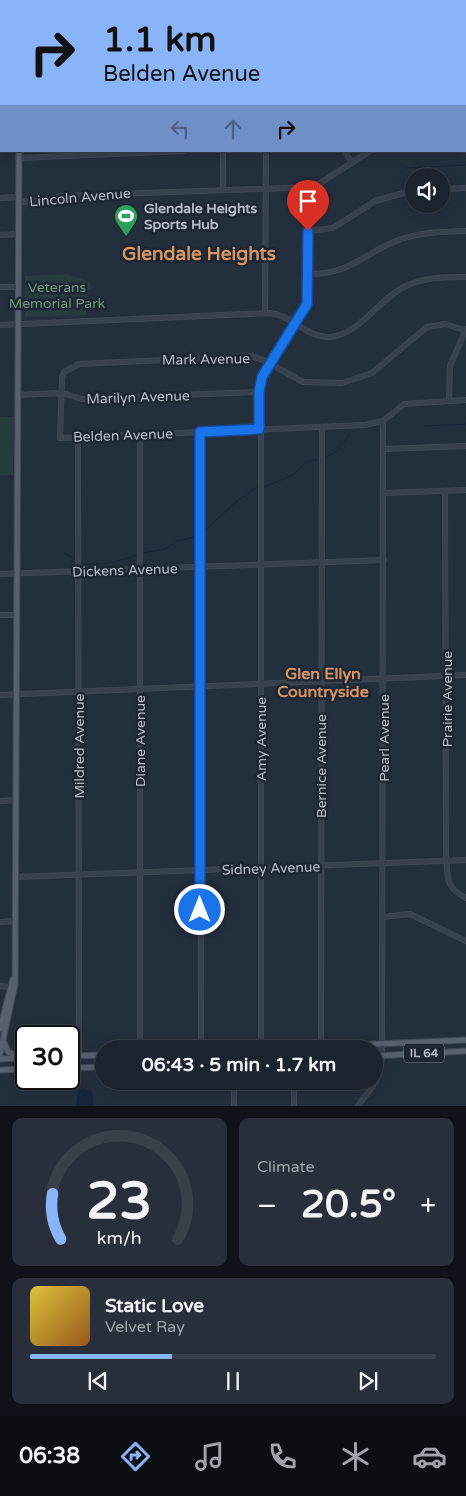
<!DOCTYPE html>
<meta charset="utf-8">
<style>
body{margin:0;font-family:"Varela Round",sans-serif;background:#282f3a;color:#f1f3f6;height:100vh;display:flex;flex-direction:column;font-size:19px;white-space:nowrap}
*{box-sizing:border-box;margin:0}
p{font-size:16px;color:#a0a4aa}
.icon{flex:none;width:28px;height:28px;fill:none;stroke:currentColor;stroke-width:2;stroke-linecap:round;stroke-linejoin:round}
.map{position:relative;height:1106px;overflow:hidden}
.panel{display:flex;flex-direction:column;gap:12px;padding:12px;background:#0f1319;flex:1}
.panel>*{flex:none}
.guide{position:absolute;left:0px;top:0px;width:466px;height:152px;box-shadow:0 2px 12px #0003,0 0 0 1px #39404a;background:#8ab4f8;color:#111;overflow:hidden}
.tools{position:absolute;left:405px;top:168px;display:grid;gap:10px}
.tools a{display:grid;place-items:center;width:45px;height:45px;border-radius:50%;background:#1b232e;box-shadow:0 2px 12px #0003,0 0 0 1px #39404a;font-size:25px}
.speed{position:absolute;left:15px;top:1025px;display:flex;gap:10px;font-size:25px;font-weight:700;text-align:center}
.speed>*{display:grid;place-content:center;width:65px;height:65px;border-radius:50%;background:#1b232e;box-shadow:0 2px 12px #0003,0 0 0 1px #39404a;line-height:1}
.speed .limit{border:2px solid #111;border-radius:8px;background:#fff;color:#111}
.pin{position:absolute;display:grid;place-items:center;width:42px;height:42px;color:#fff;margin:-51px -21px;border-radius:50% 50% 50% 0;rotate:-45deg;box-shadow:0 0 5px #0007}
.pin .icon{rotate:45deg}
.me{position:absolute;width:55px;margin:-28px;rotate:0deg;stroke-linejoin:round;filter:drop-shadow(0 0 4px #0008)}
.turn{display:flex;align-items:center;gap:18px;height:105px;padding:0 20px;font-size:22px}
.turn .icon{width:65px;height:65px;stroke-width:2.5}
.turn b{display:block;font-size:35px;line-height:42px}
.lanes{display:flex;align-items:center;height:48px;padding:0 20px;background:#0003;justify-content:center;gap:25px;direction:ltr}
.lanes .off{opacity:.35}
.big{font-size:38px;font-weight:800;line-height:1.1}
.panel .widget{flex:1;display:flex;flex-direction:column;justify-content:center;gap:8px;min-width:0;padding:0 18px;border-radius:10px;background:#282f3a}
.panel .dial{align-items:center;gap:0}
.dial svg{height:130px;overflow:visible;fill:none;stroke:#39404a;stroke-width:7;stroke-linecap:round;text-anchor:middle}
.dial text{fill:#f1f3f6;stroke:none}
.song{display:flex;align-items:center;gap:15px}
.cover{width:60px;height:60px;border-radius:8px;background:linear-gradient(135deg,hsl(50 70% 55%),hsl(30 70% 35%))}
.played{height:5px;border-radius:2px;background:linear-gradient(90deg,#8ab4f8 35%,#39404a 35%)}
.keys{display:flex;justify-content:space-around;direction:ltr}
.heat{display:flex;justify-content:space-between;align-items:center;font-size:28px;direction:ltr}
.panel .tiles{flex:1;display:grid;gap:12px;grid-template-columns:1fr 1fr}
.widget:last-child{grid-column:span 2}
.trip{position:absolute;left:95px;top:1040px;width:288px;height:50px;border-radius:25px;background:#1b232e;box-shadow:0 2px 12px #0003,0 0 0 1px #39404a;font-weight:800;line-height:50px;text-align:center}
.tabs{display:flex;height:80px;justify-content:space-around;align-items:center;background:#0b0e12;color:#a0a4aa}
.tabs .icon{width:35px;height:35px}
.tabs .current{color:#8ab4f8}
.tabs b{font-size:22px;color:#f1f3f6}
.map>svg:first-child{display:block}
.green{fill:#263c3f}
.water{fill:#17263c}
.lines{fill:none;stroke-linecap:round;stroke-linejoin:round}
.stream{stroke:#17263c;stroke-width:1}
.minor-casing{stroke:#414a57;stroke-width:6}
.major-casing{stroke:#414a57;stroke-width:7}
.minor{stroke:#38414e;stroke-width:4.5}
.major{stroke:#56606e;stroke-width:5}
.route-casing{stroke:#114b97;stroke-width:12}
.route{stroke:#1a73e8;stroke-width:9}
.labels{text-anchor:middle;stroke-width:5;stroke-linejoin:round;paint-order:stroke}
.shield{fill:#1d2633;stroke:#878f9c;stroke-width:1}
.shield-label{font-size:12px;font-weight:bold;fill:#b4bcc9}
.street-label{font-size:14px;fill:#b4bcc9;stroke:#1d2633}
.poi-label{font-size:14px;font-weight:bold;fill:#b4bcc9;stroke:#1d2633;text-anchor:start}
.park-label{font-size:14px;fill:#6b9a76;stroke:#1d2633}
.quarter-label{font-size:16px;font-weight:bold;fill:#d59563;stroke:#1d2633}
.district-label{font-size:19px;font-weight:bold;fill:#d59563;stroke:#1d2633}
</style>
<div class="map">
<svg width="466" height="1106" viewBox="0 0 466 1106">
<rect width="100%" height="100%" fill="#242f3e"/>
<g class="green">
<path d="M68,274l22,8 1,7 -5,1v25l-61,2v-41z"/>
<path d="M0,417h14l-1,58h-13z"/>
</g>
<path class="water" d="M83,1088l9,3 2,15h-18l2,-15z"/>
<g class="lines">
<g class="stream">
<path d="M404,168l62,-3"/>
<path d="M425,426l41,-2"/>
<path d="M324,458l11,-5 15,-19"/>
<path d="M264,487l29,-12 14,-13 12,-3"/>
<path d="M203,532l33,-30 22,-16"/>
<path d="M64,553l12,7"/>
<path d="M142,553l23,-4 12,-8 21,-5"/>
<path d="M81,563c10,5 47,-3 57,-9"/>
</g>
<g class="minor-casing">
<g id="minor">
<path d="M87,0v1"/>
<path d="M129,0v1"/>
<path d="M426,0l2,1"/>
<path d="M180,1v-1"/>
<path d="M309,1l1,-1"/>
<path d="M0,14h1"/>
<path d="M465,18l1,1"/>
<path d="M0,53h1"/>
<path d="M0,100h1"/>
<path d="M465,100h1"/>
<path d="M0,138l1,-1"/>
<path d="M465,142h1"/>
<path d="M345,151l7,12"/>
<path d="M18,158l167,-7"/>
<path d="M223,189v-38"/>
<path d="M441,189l25,-1"/>
<path d="M0,198l18,-1"/>
<path d="M18,202l29,-2 14,-4 253,-9 56,-36"/>
<path d="M308,231l25,-3 42,-27 39,-11"/>
<path d="M0,235l18,-1"/>
<path d="M308,274c46,0 54,-21 93,-35 21,-7 43,-7 65,-8"/>
<path d="M0,287h18"/>
<path d="M265,313l1,-162"/>
<path d="M0,325l270,-12c22,2 36,25 60,24 28,-2 48,-36 72,-49 20,-11 42,-11 64,-11"/>
<path d="M465,330l-20,-6 -18,3 -55,46 -30,10 -39,-1 -40,-22 -12,-4 -172,8 -15,8 -2,6 -2,60 305,-13 18,-4 21,-17 62,-4"/>
<path d="M17,395l45,-2 20,6 177,-7"/>
<path d="M449,401l1,-35 16,-37"/>
<path d="M259,429v-37l3,-15 42,-65 3,-8 2,-117"/>
<path d="M200,432l1,617"/>
<path d="M78,437l1,619"/>
<path d="M384,449l82,-3"/>
<path d="M445,491l1,363c2,22 -2,33 20,44"/>
<path d="M384,493l82,-3"/>
<path d="M0,574l384,-14"/>
<path d="M0,615h16"/>
<path d="M0,695l466,-20"/>
<path d="M0,801l16,-1"/>
<path d="M15,877l451,-17"/>
<path d="M383,917l27,-3 56,27"/>
<path d="M0,922l15,-1"/>
<path d="M0,986l10,1"/>
<path d="M321,1046l1,-619"/>
<path d="M140,1049v-615"/>
<path d="M261,1049v-620"/>
<path d="M234,1106v-25"/>
<path d="M294,1106v-25"/>
<path d="M358,1106c14,-22 22,-21 24,-50l1,-635"/>
</g>
</g>
<g class="major-casing">
<g id="major">
<path d="M19,1v-1"/>
<path d="M0,1029l13,-50"/>
<path d="M4,1042l4,10 16,6"/>
<path d="M267,1049l199,-9"/>
<path d="M0,1054l15,-70 4,-833"/>
<path d="M69,1056l35,-1"/>
<path d="M374,1056l92,-5"/>
<path d="M0,1059l21,-1"/>
<path d="M69,1068l35,-1"/>
<path d="M0,1070l26,-1"/>
</g>
</g>
<use href="#minor" class="minor"/>
<use href="#major" class="major"/>
</g>
<g class="lines">
<g class="route-casing">
<path id="route" d="M200,910v-478l59,-3v-37l3,-15 45,-73 1,-73"/>
</g>
<use href="#route" class="route"/>
</g>
<defs>
<g id="stadium-pin" transform="scale(1.25)"><path d="M0 17L-7.5 6A9.5 9.5 0 1 1 7.5 6Z" fill="#2e9e5b" stroke="#1d2633"/><path d="M0-5a6.5 5 0 1 0 0 10a6.5 5 0 1 0 0-10ZM-3.5-1.8h7v3.6h-7Z" fill="#fff"/></g>
</defs>
<g fill-rule="evenodd">
<use href="#stadium-pin" x="126" y="216"/>
</g>
<g class="labels">
<rect class="shield" x="404" y="1043.5" width="40" height="19" rx="4"/>
<g class="shield-label">
<text x="424" y="1057">IL 64</text>
</g>
<g class="street-label">
<text transform="translate(80 197) rotate(-5)" y="5">Lincoln Avenue</text>
<text transform="translate(206 359) rotate(-1)" y="5">Mark Avenue</text>
<text transform="translate(138 397) rotate(-2)" y="5">Marilyn Avenue</text>
<text transform="translate(123 435) rotate(-2)" y="5">Belden Avenue</text>
<text transform="translate(125 570) rotate(-2)" y="5">Dickens Avenue</text>
<text transform="translate(447 699) rotate(-90)" y="5">Prairie Avenue</text>
<text transform="translate(384 738) rotate(-90)" y="5">Pearl Avenue</text>
<text transform="translate(261 739) rotate(-90)" y="5">Amy Avenue</text>
<text transform="translate(140 741) rotate(-90)" y="5">Diane Avenue</text>
<text transform="translate(79 746) rotate(-90)" y="5">Mildred Avenue</text>
<text transform="translate(321 766) rotate(-90)" y="5">Bernice Avenue</text>
<text transform="translate(271 868) rotate(-2)" y="5">Sidney Avenue</text>
</g>
<g class="poi-label">
<text x="144" y="213">Glendale Heights<tspan x="144" dy="16">Sports Hub</tspan></text>
</g>
<g class="park-label">
<text x="57" y="292">Veterans<tspan x="57" dy="16">Memorial Park</tspan></text>
</g>
<g class="quarter-label">
<text x="323" y="679">Glen Ellyn<tspan x="323" dy="18">Countryside</tspan></text>
</g>
<g class="district-label">
<text x="199" y="260">Glendale Heights</text>
</g>
</g>
</svg>
<div class="tools">
<a><svg class="icon" aria-label="sound" viewBox="0 0 24 24"><path d="M4 9h4l5-4v14l-5-4H4zM17 9q2 3 0 6"/></svg></a>
</div>
<div class="speed"><div class="limit">30</div></div>
<div class="pin" style="left:308px;top:231px;background:#d93025"><svg class="icon" aria-label="arrive" viewBox="0 0 24 24"><path d="M6 21V4h12l-3 4 3 4H6"/></svg></div>
<svg class="me" style="left:200px;top:910px" viewBox="-20 -20 40 40"><circle r="17" fill="#1a73e8" stroke="#fff" stroke-width="3"/><path d="M0-11L8 9 0 5-8 9z" fill="#fff"/></svg>
<div class="trip">06:43 · 5 min · 1.7 km</div>
<div class="guide">
<div class="turn"><svg class="icon" aria-label="right" viewBox="0 0 24 24"><path d="M7 20v-9h11M14 6l5 5-5 5"/></svg><div><b>1.1 km</b>Belden Avenue</div></div>
<div class="lanes"><svg class="icon off" aria-label="left" viewBox="0 0 24 24"><path d="M17 20v-9H6M10 6l-5 5 5 5"/></svg><svg class="icon off" aria-label="ahead" viewBox="0 0 24 24"><path d="M12 20V5M6 11l6-6 6 6"/></svg><svg class="icon" aria-label="right" viewBox="0 0 24 24"><path d="M7 20v-9h11M14 6l5 5-5 5"/></svg></div>
</div>
</div>
<section class="panel">
<div class="tiles">
<div class="widget dial"><svg viewBox="0 0 100 80">
<path d="M14 69A42 42 0 1 1 86 69"/>
<path d="M14 69A42 42 0 0 1 9 41" stroke="#8ab4f8"/>
<text x="50" y="56" font-size="32" font-weight="700">23</text>
<text x="50" y="72" font-size="11">km/h</text>
</svg></div>
<div class="widget"><p>Climate</p>
<div class="heat"><a>−</a><b class="big">20.5°</b><a>+</a></div>
</div>
<div class="widget">
<div class="song"><i class="cover"></i><div><b>Static Love</b><p>Velvet Ray</p></div></div>
<div class="played"></div>
<div class="keys"><svg class="icon" aria-label="previous" viewBox="0 0 24 24"><path d="M18 5L8 12l10 7zM5 5v14"/></svg><svg class="icon" aria-label="pause" viewBox="0 0 24 24"><path d="M8 5v14M16 5v14"/></svg><svg class="icon" aria-label="next" viewBox="0 0 24 24"><path d="M6 5l10 7-10 7zM19 5v14"/></svg></div>
</div>
</div>
</section>
<nav class="tabs">
<b>06:38</b>
<svg class="icon current" aria-label="directions" viewBox="0 0 24 24"><path d="M12 3l9 9-9 9-9-9zM9 14v-3h6M13 9l2 2-2 2"/></svg>
<svg class="icon" aria-label="music" viewBox="0 0 24 24"><path d="M9 18V5l10-2v13"/><circle cx="6" cy="18" r="3"/><circle cx="16" cy="16" r="3"/></svg>
<svg class="icon" aria-label="phone" viewBox="0 0 24 24"><path d="M5 4h4l2 5-3 2q2 4 5 5l2-3 5 2v4C11 20 4 13 5 4z"/></svg>
<svg class="icon" aria-label="climate" viewBox="0 0 24 24"><path d="M12 3v18M4 7l16 10M4 17L20 7"/></svg>
<svg class="icon" aria-label="car" viewBox="0 0 24 24"><path d="M5 17H2v-5l4-1 3-4h7l3 4 3 1v5h-3M9 17h6M6 11h13"/><circle cx="7" cy="17" r="2"/><circle cx="17" cy="17" r="2"/></svg>
</nav>
